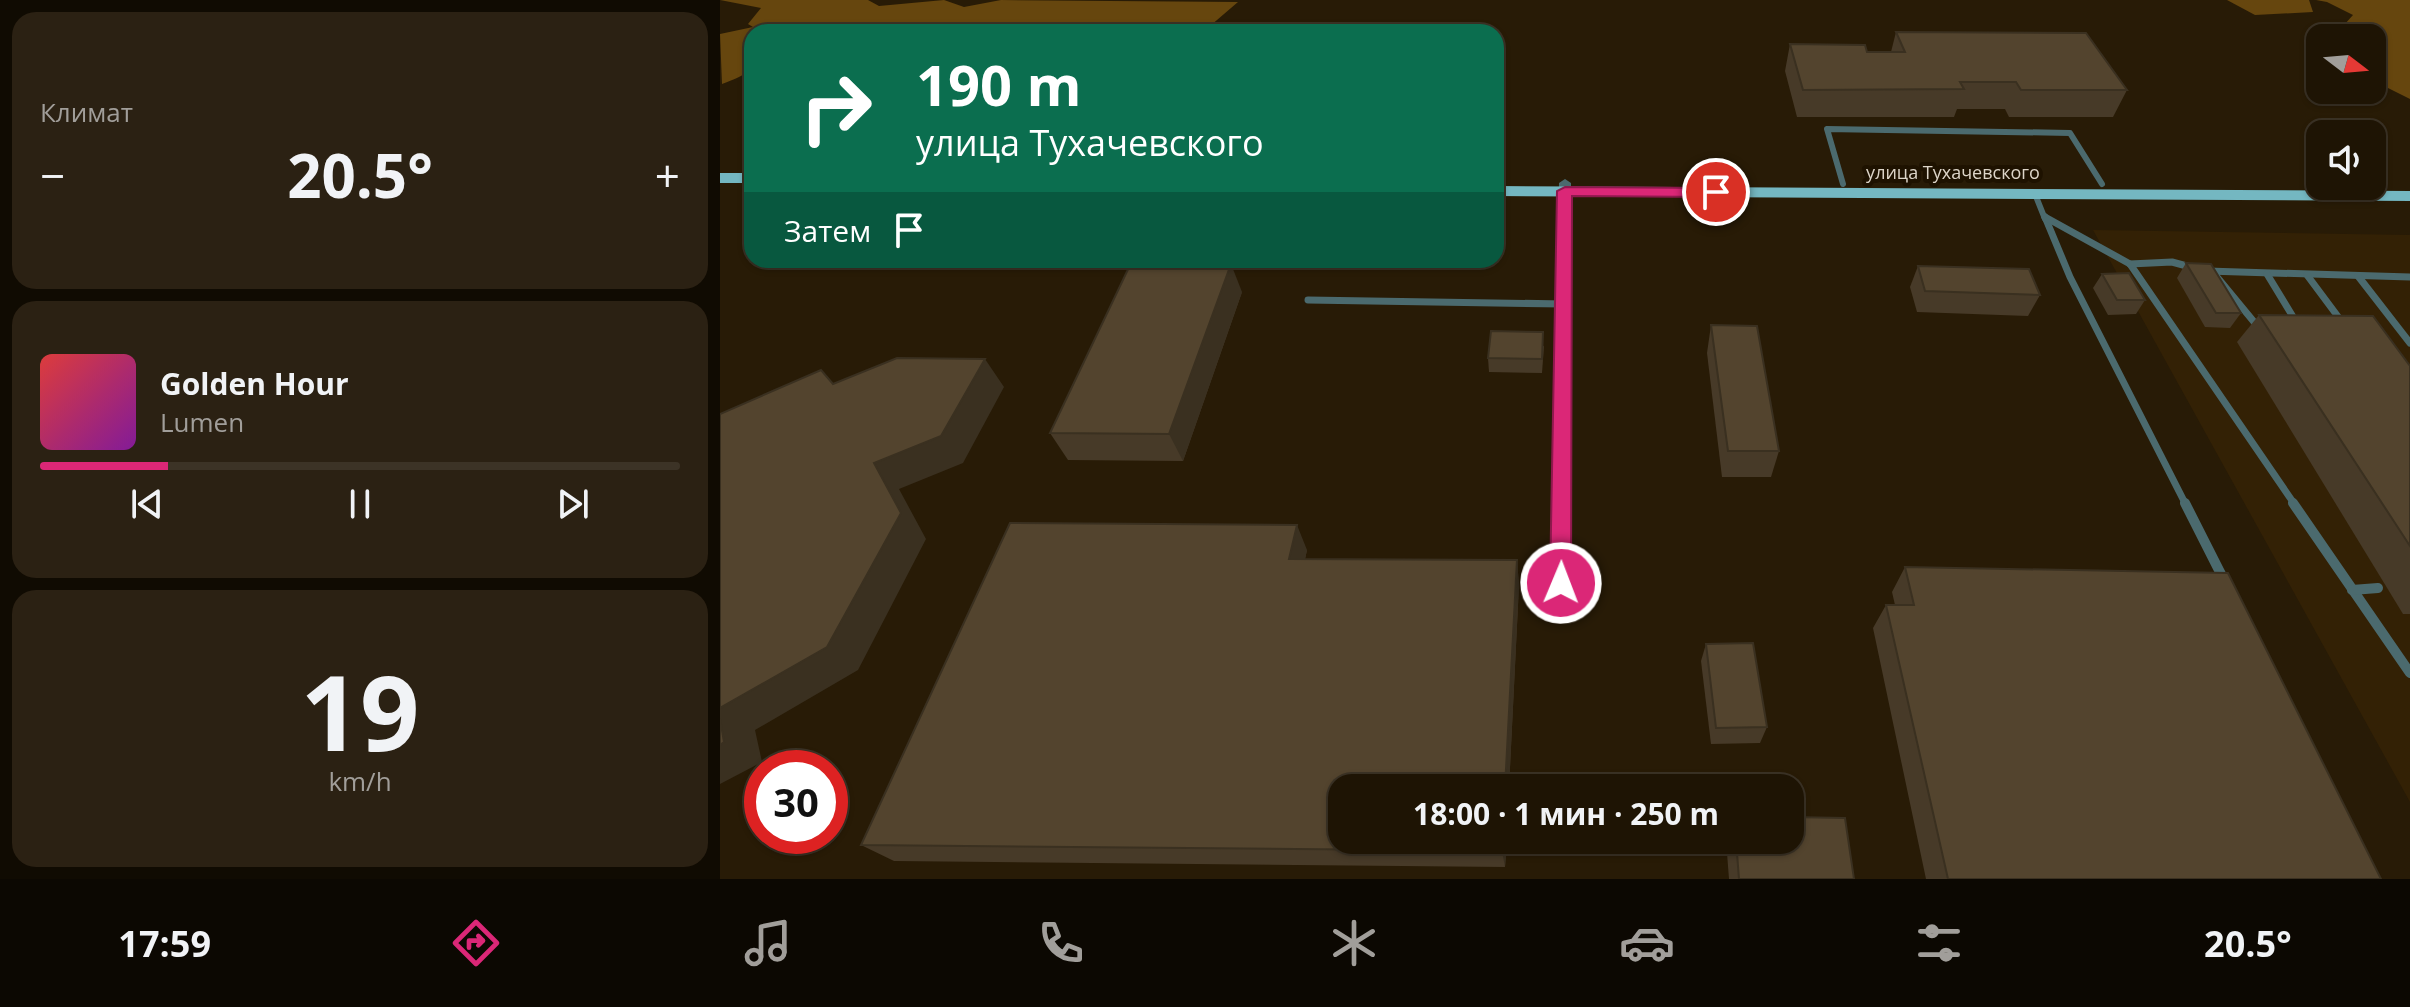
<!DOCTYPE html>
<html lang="ru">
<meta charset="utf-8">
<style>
body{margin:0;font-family:"Open Sans",sans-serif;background:#2b2113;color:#f1f3f6;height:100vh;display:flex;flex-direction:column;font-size:30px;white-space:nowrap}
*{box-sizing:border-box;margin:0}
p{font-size:26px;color:#a19e9a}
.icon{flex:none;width:44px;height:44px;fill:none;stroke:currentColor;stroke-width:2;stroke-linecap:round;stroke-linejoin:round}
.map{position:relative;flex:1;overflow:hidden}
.sheet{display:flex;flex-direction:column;gap:12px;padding:12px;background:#100b02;width:720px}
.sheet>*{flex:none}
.hud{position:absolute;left:24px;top:24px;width:760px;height:244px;border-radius:24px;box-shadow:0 2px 6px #0004,0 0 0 2px #3c3326;background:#0b6e4f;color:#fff;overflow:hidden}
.needle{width:52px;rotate:106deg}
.tools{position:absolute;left:1586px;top:24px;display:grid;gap:16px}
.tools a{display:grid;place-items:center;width:80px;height:80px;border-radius:16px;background:#1e1404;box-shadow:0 2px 6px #0004,0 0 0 2px #3c3326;font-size:40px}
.speed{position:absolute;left:24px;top:750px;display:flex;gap:16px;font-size:40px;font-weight:700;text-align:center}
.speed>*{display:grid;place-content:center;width:104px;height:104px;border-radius:50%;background:#1e1404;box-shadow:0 2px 6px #0004,0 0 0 2px #3c3326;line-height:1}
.speed .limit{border:12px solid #d22;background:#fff;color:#111}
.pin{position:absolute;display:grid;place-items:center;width:68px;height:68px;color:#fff;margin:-34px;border:4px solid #fff;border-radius:50%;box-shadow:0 2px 8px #0007}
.me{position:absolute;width:88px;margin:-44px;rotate:1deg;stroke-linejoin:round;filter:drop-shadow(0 0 6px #0008)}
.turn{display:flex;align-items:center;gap:28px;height:168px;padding:0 40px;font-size:36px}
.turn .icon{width:104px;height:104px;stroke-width:2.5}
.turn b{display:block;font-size:56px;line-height:68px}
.then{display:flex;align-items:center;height:76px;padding:0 40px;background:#0003;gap:16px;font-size:30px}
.big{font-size:60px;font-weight:700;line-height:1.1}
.sheet .tile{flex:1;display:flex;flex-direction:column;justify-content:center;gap:12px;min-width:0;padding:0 28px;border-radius:24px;background:#2b2113}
.sheet .dial{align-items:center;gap:0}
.dial b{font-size:104px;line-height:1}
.song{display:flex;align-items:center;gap:24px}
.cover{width:96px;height:96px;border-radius:12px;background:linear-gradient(135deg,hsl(0 70% 55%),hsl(290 70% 35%))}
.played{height:8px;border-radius:4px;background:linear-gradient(90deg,#db2777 20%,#3c3326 20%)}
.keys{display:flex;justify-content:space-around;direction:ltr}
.heat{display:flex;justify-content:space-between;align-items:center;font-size:44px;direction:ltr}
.trip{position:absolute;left:608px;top:774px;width:476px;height:80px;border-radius:24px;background:#1e1404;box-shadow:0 2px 6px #0004,0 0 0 2px #3c3326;font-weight:700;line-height:80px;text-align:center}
.menu{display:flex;height:128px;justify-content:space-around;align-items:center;background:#0c0802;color:#a19e9a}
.menu .icon{width:56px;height:56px}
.menu .on{color:#db2777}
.menu b{font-size:36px;color:#f1f3f6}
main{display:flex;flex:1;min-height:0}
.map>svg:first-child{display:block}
.built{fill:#332105}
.water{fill:#66460e}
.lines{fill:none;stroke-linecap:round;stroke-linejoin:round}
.lane-far2{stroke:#4b6a6e;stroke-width:6}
.lane-far1{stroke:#4b6a6e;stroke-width:7}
.lane{stroke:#4b6a6e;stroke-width:10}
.street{fill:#4b6a6e;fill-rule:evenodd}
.primary{fill:#74b7c1;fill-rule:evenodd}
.wall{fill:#473a28}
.shaded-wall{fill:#3a3020}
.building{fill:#53442e;stroke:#3a3020;stroke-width:2}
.route{fill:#db2777;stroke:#8e194d;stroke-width:2}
.labels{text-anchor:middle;stroke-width:8;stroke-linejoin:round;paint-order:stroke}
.far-street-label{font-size:18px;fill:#ddd5c8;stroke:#1e1200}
</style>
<main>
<section class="sheet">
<div class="tile"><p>Климат</p>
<div class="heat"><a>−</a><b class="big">20.5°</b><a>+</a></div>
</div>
<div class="tile">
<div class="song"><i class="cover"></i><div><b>Golden Hour</b><p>Lumen</p></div></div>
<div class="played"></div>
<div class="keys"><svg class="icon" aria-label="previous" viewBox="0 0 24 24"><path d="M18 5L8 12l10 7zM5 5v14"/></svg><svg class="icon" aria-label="pause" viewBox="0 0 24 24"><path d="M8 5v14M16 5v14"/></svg><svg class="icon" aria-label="next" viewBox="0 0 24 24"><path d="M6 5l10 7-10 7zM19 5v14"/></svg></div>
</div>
<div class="tile dial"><b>19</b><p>km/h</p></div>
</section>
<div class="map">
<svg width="1690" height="879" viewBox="0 0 1690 879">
<rect width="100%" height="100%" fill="#281b06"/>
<path class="built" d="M1373,230l317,5v567z"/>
<g class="water">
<path d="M0,0h148l11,6 65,-6 20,7 37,-7 237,2 -35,30h-451c0,38 7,38 -30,52l-2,-50 33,-7 -5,-3 13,-16z"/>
<path d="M1507,0h82l4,12 -58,3z"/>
<path d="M1596,0h94v99l-38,-19v-42h-28v-13l9,-10 -26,-13z"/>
</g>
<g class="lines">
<g class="lane-far2">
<path d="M1123,184l-16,-55 243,4 32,51"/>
<path d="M1315,194l10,25"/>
<path d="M1325,217l3,2"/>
</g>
<g class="lane-far1">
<path d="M1325,217l25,60 116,228"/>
<path d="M1325,217l85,47 165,241"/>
<path d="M1410,264l42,-2 22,6"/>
<path d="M1487,271l203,6"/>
<path d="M1547,274l31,51"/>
<path d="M1587,275l35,47"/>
<path d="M1638,276l52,67"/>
<path d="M1497,277l42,51"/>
<path d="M588,300l256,4"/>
</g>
<g class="lane">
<path d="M1465,503l40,79"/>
<path d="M1573,503l117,170"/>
<path d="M1632,590l26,-2"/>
</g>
<path class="street" d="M845,179l6,4 -1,400 -3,6 -6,2 -6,-2 -3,-6 7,-400z"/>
<g class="primary">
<rect x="0" y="173" width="32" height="10"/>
<path d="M776,186l914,5v10l-914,-5z"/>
</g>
</g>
<g class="wall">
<path d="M1176,32l231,58 -14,27h-104l-4,-8h-48l-3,8h-157l-12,-46 5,-27 77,8h24z"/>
<path d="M1466,263l55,50 -11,15 -25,-1 -28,-49z"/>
<path d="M1198,266l122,29 -12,21 -111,-4 -7,-25z"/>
<path d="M1382,274l43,26 -9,14 -28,1 -15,-27z"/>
<path d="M522,292l-59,169 -115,-1 -18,-27z"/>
<path d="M1539,315l151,51v248h-7l-166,-272z"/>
<path d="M991,325l68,126 -8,26h-49l-15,-124z"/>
<path d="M824,346l-2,27 -53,-1 -1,-14z"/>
<path d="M587,550l-2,9 212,1 2,25 -10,203h-167l165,52 -2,27 -611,-6 -33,-16z"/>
<path d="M1185,567l476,312h-455l-53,-251 13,-23h9l-3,-13z"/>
<path d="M986,644l61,83 -7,16 -49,1 -10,-83z"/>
<path d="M1006,840h64l64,39h-125z"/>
</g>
<g class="shaded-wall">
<path d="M511,264l11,28 -59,169 -14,-27z"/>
<path d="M265,359l19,28 -41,76 -64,26 27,50 -68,131 -103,60 7,32 -42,22v-76l154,-245z"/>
<path d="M577,525l10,25 -7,33 -11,-24z"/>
<path d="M797,560l2,25 -10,203h-4z"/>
<path d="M783,840h4l-2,27 -3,-16z"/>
</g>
<g class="building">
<path d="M1176,32l190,1 41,57h-106l-5,-8h-56l4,7 -161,1 -13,-46 75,1 2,7h38z"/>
<path d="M411,263l100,1 -62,170 -119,-1z"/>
<path d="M1466,263l25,1 30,49h-25z"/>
<path d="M1198,266l111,3 11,26 -115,-4z"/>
<path d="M1409,273l16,27h-28l-15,-26z"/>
<path d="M1539,315l114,1 37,50v180z"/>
<path d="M991,325l46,1 22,125h-51z"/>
<path d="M771,331l52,1 -1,27 -54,-1z"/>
<path d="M177,358l88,1 -44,77 -67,27 27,50 -74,134 -107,61v-294l101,-44 12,14z"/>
<path d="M290,523l287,2 -8,34 228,1 -12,228h-163v52h161l-1,11 -641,-6z"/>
<path d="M1185,567l323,6 153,306h-433l-62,-274h28z"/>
<path d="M1033,643l14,84 -51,1 -10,-84z"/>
<path d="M0,719l4,23 -4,3z"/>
<path d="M1070,817l55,1 9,61h-115l-3,-39h54z"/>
</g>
<path class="route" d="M845,187l151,1 7,4 -7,5 -144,-1 -1,387 -3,7 -7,2 -8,-2 -3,-7 7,-392z"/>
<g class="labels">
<g class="far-street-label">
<text x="1233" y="179">улица Тухачевского</text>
</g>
</g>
</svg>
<div class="tools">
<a><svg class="needle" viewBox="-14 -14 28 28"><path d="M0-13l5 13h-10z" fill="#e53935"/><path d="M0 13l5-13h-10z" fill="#a19e9a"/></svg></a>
<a><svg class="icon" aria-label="sound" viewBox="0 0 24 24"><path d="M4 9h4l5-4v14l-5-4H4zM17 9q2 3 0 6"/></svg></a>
</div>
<div class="speed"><div class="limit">30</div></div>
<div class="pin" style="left:996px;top:192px;background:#d93025"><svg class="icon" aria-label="arrive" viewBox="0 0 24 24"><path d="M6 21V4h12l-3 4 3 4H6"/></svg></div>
<svg class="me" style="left:841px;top:583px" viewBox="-20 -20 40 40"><circle r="17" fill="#db2777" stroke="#fff" stroke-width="3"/><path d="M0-11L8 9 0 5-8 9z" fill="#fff"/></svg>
<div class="trip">18:00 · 1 мин · 250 m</div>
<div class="hud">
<div class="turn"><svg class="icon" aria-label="right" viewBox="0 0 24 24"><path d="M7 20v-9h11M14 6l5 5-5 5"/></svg><div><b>190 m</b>улица Тухачевского</div></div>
<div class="then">Затем<svg class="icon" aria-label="arrive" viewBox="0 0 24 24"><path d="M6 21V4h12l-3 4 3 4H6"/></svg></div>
</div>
</div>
</main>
<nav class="menu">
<b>17:59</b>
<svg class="icon on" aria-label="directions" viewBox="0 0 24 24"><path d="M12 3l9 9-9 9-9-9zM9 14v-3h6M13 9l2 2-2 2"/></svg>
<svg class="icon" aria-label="music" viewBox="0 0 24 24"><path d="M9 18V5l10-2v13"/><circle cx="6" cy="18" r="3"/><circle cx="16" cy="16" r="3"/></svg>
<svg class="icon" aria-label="phone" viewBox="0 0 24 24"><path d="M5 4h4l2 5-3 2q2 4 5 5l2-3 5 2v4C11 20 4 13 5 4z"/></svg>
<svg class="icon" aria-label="climate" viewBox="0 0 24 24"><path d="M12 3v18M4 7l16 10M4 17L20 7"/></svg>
<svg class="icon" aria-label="car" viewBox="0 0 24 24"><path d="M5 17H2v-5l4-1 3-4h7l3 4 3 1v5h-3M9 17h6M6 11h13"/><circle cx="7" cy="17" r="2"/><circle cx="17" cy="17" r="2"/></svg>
<svg class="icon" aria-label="filters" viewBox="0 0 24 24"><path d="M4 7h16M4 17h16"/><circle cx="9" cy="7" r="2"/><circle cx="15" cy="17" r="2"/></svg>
<b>20.5°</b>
</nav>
